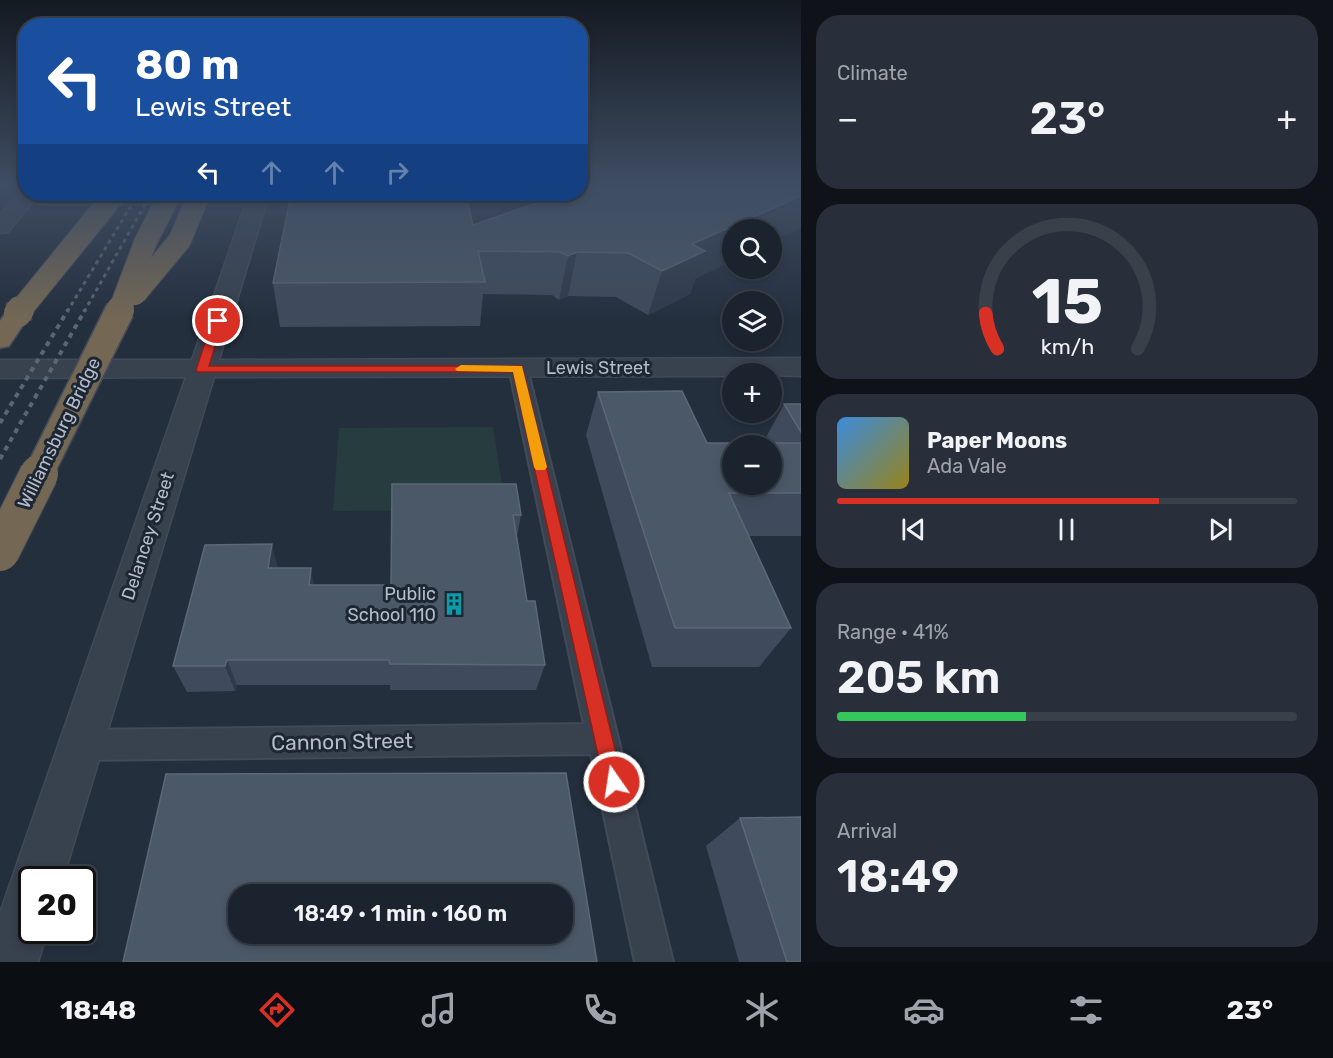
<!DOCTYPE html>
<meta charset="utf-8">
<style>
body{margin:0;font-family:Rubik,sans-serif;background:#282f3a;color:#f1f3f6;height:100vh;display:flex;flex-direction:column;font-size:22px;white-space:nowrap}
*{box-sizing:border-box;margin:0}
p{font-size:20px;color:#a0a4aa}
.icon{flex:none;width:33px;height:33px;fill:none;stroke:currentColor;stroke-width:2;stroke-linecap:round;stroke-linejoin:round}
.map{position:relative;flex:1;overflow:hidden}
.panel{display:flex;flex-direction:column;gap:15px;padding:15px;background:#0f1319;width:532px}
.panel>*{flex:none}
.top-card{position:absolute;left:18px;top:18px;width:570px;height:183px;border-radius:24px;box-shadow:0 3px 9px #0003,0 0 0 2px #39404a;background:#1a4fa0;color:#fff;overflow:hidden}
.fabs{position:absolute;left:722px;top:219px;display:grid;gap:12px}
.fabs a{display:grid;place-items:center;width:60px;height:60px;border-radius:50%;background:#1b232e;box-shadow:0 3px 9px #0003,0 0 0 2px #39404a;font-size:30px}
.speed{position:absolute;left:18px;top:866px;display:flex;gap:12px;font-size:30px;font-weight:700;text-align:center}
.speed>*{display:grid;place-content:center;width:78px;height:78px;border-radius:50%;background:#1b232e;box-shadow:0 3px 9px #0003,0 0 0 2px #39404a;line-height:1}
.speed .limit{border:3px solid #111;border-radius:9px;background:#fff;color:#111}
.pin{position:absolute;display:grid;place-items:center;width:51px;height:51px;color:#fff;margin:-26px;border:3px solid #fff;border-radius:50%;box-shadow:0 2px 6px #0007}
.me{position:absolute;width:66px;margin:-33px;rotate:347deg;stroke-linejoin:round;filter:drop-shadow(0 0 4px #0008)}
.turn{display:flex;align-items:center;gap:21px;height:126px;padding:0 18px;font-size:27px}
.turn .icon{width:78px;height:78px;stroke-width:2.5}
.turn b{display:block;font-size:42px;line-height:51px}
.lanes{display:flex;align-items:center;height:57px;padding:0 18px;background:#0003;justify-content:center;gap:30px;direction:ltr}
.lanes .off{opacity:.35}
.big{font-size:45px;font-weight:600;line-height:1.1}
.panel .card{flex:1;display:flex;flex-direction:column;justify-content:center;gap:9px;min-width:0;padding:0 21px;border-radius:24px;background:#282f3a}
.panel .dial{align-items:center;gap:0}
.dial svg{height:156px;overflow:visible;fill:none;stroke:#39404a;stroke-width:7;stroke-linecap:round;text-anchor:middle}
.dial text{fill:#f1f3f6;stroke:none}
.song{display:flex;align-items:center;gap:18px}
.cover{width:72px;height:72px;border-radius:9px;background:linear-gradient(135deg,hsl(210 70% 55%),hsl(50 70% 35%))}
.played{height:6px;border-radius:3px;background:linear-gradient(90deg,#d93025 70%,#39404a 70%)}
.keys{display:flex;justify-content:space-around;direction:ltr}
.heat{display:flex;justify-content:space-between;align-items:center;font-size:33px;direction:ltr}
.charge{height:9px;border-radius:4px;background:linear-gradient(90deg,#34c759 41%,#39404a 0)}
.trip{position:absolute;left:228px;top:884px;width:345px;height:60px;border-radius:24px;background:#1b232e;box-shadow:0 3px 9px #0003,0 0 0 2px #39404a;font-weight:600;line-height:60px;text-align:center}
.tabs{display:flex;height:96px;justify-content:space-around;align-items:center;background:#0b0e12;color:#a0a4aa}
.tabs .icon{width:42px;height:42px}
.tabs .current{color:#d93025}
.tabs b{font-size:27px;color:#f1f3f6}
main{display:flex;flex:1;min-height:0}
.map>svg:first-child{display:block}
.green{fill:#263c3f}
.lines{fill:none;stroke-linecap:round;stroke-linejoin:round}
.service-casing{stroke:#414a57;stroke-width:4}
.minor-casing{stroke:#414a57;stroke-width:3}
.motorway-casing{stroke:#434c59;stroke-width:3}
.service{fill:#38414e;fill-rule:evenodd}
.minor{fill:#38414e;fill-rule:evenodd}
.motorway{fill:#746855;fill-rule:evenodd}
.rail-far1{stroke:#5a6575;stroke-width:3;stroke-dasharray:4 4;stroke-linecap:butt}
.rail{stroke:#5a6575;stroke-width:4;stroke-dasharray:5 5;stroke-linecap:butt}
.motorway-bridge-far2-casing{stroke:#434c59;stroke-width:24;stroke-linecap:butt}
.motorway-bridge-far1-casing{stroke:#434c59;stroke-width:31;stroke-linecap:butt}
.motorway-bridge-casing{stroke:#434c59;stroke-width:40;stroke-linecap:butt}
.motorway-bridge-far2{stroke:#746855;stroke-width:22}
.motorway-bridge-far1{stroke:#746855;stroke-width:28}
.motorway-bridge{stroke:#746855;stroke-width:38}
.wall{fill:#3f4b5c}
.shaded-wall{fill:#2f3b4b}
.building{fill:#4b5868;stroke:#5c6777;stroke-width:1.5;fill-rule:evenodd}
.route{fill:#d93025;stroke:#8d1f18;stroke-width:1.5}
.slow{fill:#f59e0b}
.labels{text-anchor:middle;stroke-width:6;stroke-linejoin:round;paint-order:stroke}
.street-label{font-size:18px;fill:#b4bcc9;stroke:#1d2633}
.poi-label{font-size:18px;fill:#b4bcc9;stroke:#1d2633;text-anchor:end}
.near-street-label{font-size:21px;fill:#b4bcc9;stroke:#1d2633}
</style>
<main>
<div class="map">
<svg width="801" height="962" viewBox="0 0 801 962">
<rect width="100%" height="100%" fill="#242f3e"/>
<path class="green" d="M493,427l13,83 -173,1 6,-83z"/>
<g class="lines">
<g class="service-casing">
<path id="service" d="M518,362l7,2 2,4 146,594h-38l-44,-208 -511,6 -11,-4 -4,-11 4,-11 11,-4 504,-6 -75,-356 2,-4z"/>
</g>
<g class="minor-casing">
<path id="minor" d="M26,189v5h243l-50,166 582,-2v18l-69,-2v2l-518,1 -151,502h-31v51h16l-10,32h-38v-49l186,-536 -186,1v-18h192l53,-155 -214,-1 -23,28 -8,1v-19l18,-20z"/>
</g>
<g class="motorway-casing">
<path id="motorway" d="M18,305l9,3 4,5 -22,33 -9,2v-27l9,-13z"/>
</g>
<use href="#service" class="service"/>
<use href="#minor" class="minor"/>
<use href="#motorway" class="motorway"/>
<g class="rail-far1">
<path d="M67,312l71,-118"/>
<path d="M84,312l67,-118"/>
</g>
<g class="rail">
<path d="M0,423l68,-113"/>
<path d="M0,459l85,-149"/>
</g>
<g class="motorway-bridge-far2-casing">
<g id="motorway-bridge-far2">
<path d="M135,294l45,-54 19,-46"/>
<path d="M19,312l96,-118"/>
<path d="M119,312l26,-69 25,-49"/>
</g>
</g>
<g class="motorway-bridge-far1-casing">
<g id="motorway-bridge-far1">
<path d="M18,313l2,-3"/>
<path d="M38,475l82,-165"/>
</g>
</g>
<g class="motorway-bridge-casing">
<path id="motorway-bridge" d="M0,552l39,-78"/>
</g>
<use href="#motorway-bridge-far2" class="motorway-bridge-far2"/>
<use href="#motorway-bridge-far1" class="motorway-bridge-far1"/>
<use href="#motorway-bridge" class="motorway-bridge"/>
</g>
<g class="wall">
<path d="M584,186l111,93 -5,15 -42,21 -32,-18 -48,-1 -9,4 -7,-5 -69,-1 -3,32 -200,1 -7,-44 200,-58z"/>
<path d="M598,392l109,51h56l21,-39h17v132h-52l42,92 -32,39h-107l-66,-232z"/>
<path d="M392,484l129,31 -4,21 10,65 18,64 -9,25h-146v-5h-153l-2,6 -48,1 -14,-26 105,-98 36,17h77z"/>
<path d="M740,818l61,144h-62l-33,-116z"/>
</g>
<g class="shaded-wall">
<path d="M801,196v32l-30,14v-12h-39v31l-37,18 -5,15 -42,21 14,-44 30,-27z"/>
<path d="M577,252l-9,44 -9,4 9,-44z"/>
<path d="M272,544l7,29 -11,-5z"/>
<path d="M311,568l5,28 -7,-11z"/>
<path d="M227,660l10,25 -2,6 -10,-25z"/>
</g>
<g class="building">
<path d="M584,186h217v10l-109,48 13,7 -43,20 -34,-18 -51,-1 -9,4 -8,-4 -82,-1 7,31 -212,1 18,-89h175l7,31 89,-31h18v-7z"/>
<path d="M682,391l25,52h94v50h-72l62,135h-116l-77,-236zM732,446h39v38h-39z"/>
<path d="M784,404h17v28z"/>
<path d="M392,484h124l5,31h-8l14,86h8l10,64 -155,-1 -1,-4h-162l-2,6h-52l32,-121 67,-1 -4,24h43l-2,17h82z"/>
<path d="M566,773l31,189h-474l43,-188zM238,894h324v39h-324z"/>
<path d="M801,817v145h-14l-47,-144z"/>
</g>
<linearGradient id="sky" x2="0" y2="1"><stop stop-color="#141a22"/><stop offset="0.58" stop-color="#3f4d63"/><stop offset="1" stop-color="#3f4d63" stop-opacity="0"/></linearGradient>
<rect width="801" height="320" fill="url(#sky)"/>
<path class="route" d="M218,318l5,3 -14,45h313l101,416 -3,6 -6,3 -7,-3 -3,-6 -91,-410h-315l-2,-2 16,-49z"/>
<path class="slow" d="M461,365l61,1 25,101 -2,3h-9l-2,-3 -21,-95 -56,-1 -2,-2z"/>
<defs>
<g id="building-bare" transform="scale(1.8)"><path d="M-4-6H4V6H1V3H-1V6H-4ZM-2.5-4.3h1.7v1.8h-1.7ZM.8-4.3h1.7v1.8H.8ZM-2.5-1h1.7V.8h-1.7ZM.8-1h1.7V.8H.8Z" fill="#0f9aa8" stroke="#1d2633" stroke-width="2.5" paint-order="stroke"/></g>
</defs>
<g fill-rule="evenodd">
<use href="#building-bare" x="454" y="604"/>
</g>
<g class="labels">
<g class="street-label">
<text x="598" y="374">Lewis Street</text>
<text transform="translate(59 433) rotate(-64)" y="6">Williamsburg Bridge</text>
<text transform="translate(148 536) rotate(-72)" y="6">Delancey Street</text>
</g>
<g class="poi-label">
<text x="436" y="600">Public<tspan x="436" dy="21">School 110</tspan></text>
</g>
<g class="near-street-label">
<text transform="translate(342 742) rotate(-1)" y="7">Cannon Street</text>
</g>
</g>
</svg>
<div class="fabs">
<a><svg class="icon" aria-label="search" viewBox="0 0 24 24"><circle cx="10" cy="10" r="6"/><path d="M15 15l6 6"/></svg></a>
<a><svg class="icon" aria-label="layers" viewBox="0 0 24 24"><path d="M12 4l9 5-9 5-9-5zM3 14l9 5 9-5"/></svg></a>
<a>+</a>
<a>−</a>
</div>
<div class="speed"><div class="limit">20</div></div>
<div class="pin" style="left:218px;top:321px;background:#d93025"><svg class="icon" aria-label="arrive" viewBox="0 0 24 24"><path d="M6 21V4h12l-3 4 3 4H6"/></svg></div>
<svg class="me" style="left:614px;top:782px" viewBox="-20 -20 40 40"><circle r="17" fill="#d93025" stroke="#fff" stroke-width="3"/><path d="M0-11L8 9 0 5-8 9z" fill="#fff"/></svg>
<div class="trip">18:49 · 1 min · 160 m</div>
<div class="top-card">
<div class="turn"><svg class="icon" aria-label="left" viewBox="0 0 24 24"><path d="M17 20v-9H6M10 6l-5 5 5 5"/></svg><div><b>80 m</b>Lewis Street</div></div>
<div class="lanes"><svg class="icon" aria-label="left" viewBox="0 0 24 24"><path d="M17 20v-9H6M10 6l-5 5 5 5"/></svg><svg class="icon off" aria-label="ahead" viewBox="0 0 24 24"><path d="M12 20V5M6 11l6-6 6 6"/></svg><svg class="icon off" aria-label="ahead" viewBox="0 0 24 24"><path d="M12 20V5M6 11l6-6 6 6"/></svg><svg class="icon off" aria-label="right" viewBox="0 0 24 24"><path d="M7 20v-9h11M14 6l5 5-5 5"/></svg></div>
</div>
</div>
<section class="panel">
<div class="card"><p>Climate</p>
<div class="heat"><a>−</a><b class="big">23°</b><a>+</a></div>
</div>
<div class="card dial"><svg viewBox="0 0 100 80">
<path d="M14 69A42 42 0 1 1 86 69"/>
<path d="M14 69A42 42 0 0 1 8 51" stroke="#d93025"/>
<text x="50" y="56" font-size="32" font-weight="700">15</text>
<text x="50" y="72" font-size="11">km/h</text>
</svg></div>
<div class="card">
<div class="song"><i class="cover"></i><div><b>Paper Moons</b><p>Ada Vale</p></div></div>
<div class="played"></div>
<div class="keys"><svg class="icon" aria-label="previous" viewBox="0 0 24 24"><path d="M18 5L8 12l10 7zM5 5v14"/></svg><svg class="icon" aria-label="pause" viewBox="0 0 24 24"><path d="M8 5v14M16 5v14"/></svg><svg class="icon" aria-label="next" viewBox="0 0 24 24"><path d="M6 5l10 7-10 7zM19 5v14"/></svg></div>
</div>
<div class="card"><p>Range · 41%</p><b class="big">205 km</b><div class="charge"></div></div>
<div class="card"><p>Arrival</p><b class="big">18:49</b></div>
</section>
</main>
<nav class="tabs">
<b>18:48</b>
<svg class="icon current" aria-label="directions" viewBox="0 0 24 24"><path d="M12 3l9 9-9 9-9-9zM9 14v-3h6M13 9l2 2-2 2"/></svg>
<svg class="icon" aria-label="music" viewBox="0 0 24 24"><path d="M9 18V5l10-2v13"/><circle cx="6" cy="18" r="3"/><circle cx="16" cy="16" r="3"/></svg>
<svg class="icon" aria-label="phone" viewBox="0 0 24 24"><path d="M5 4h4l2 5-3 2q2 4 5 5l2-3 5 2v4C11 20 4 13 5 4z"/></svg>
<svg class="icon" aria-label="climate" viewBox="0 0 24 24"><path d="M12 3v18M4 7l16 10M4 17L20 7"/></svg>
<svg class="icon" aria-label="car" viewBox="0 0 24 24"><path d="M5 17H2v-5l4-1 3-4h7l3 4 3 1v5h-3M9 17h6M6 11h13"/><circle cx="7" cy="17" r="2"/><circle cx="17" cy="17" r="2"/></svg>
<svg class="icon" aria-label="filters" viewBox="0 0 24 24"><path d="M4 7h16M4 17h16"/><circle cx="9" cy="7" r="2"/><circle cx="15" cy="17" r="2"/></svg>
<b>23°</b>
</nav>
